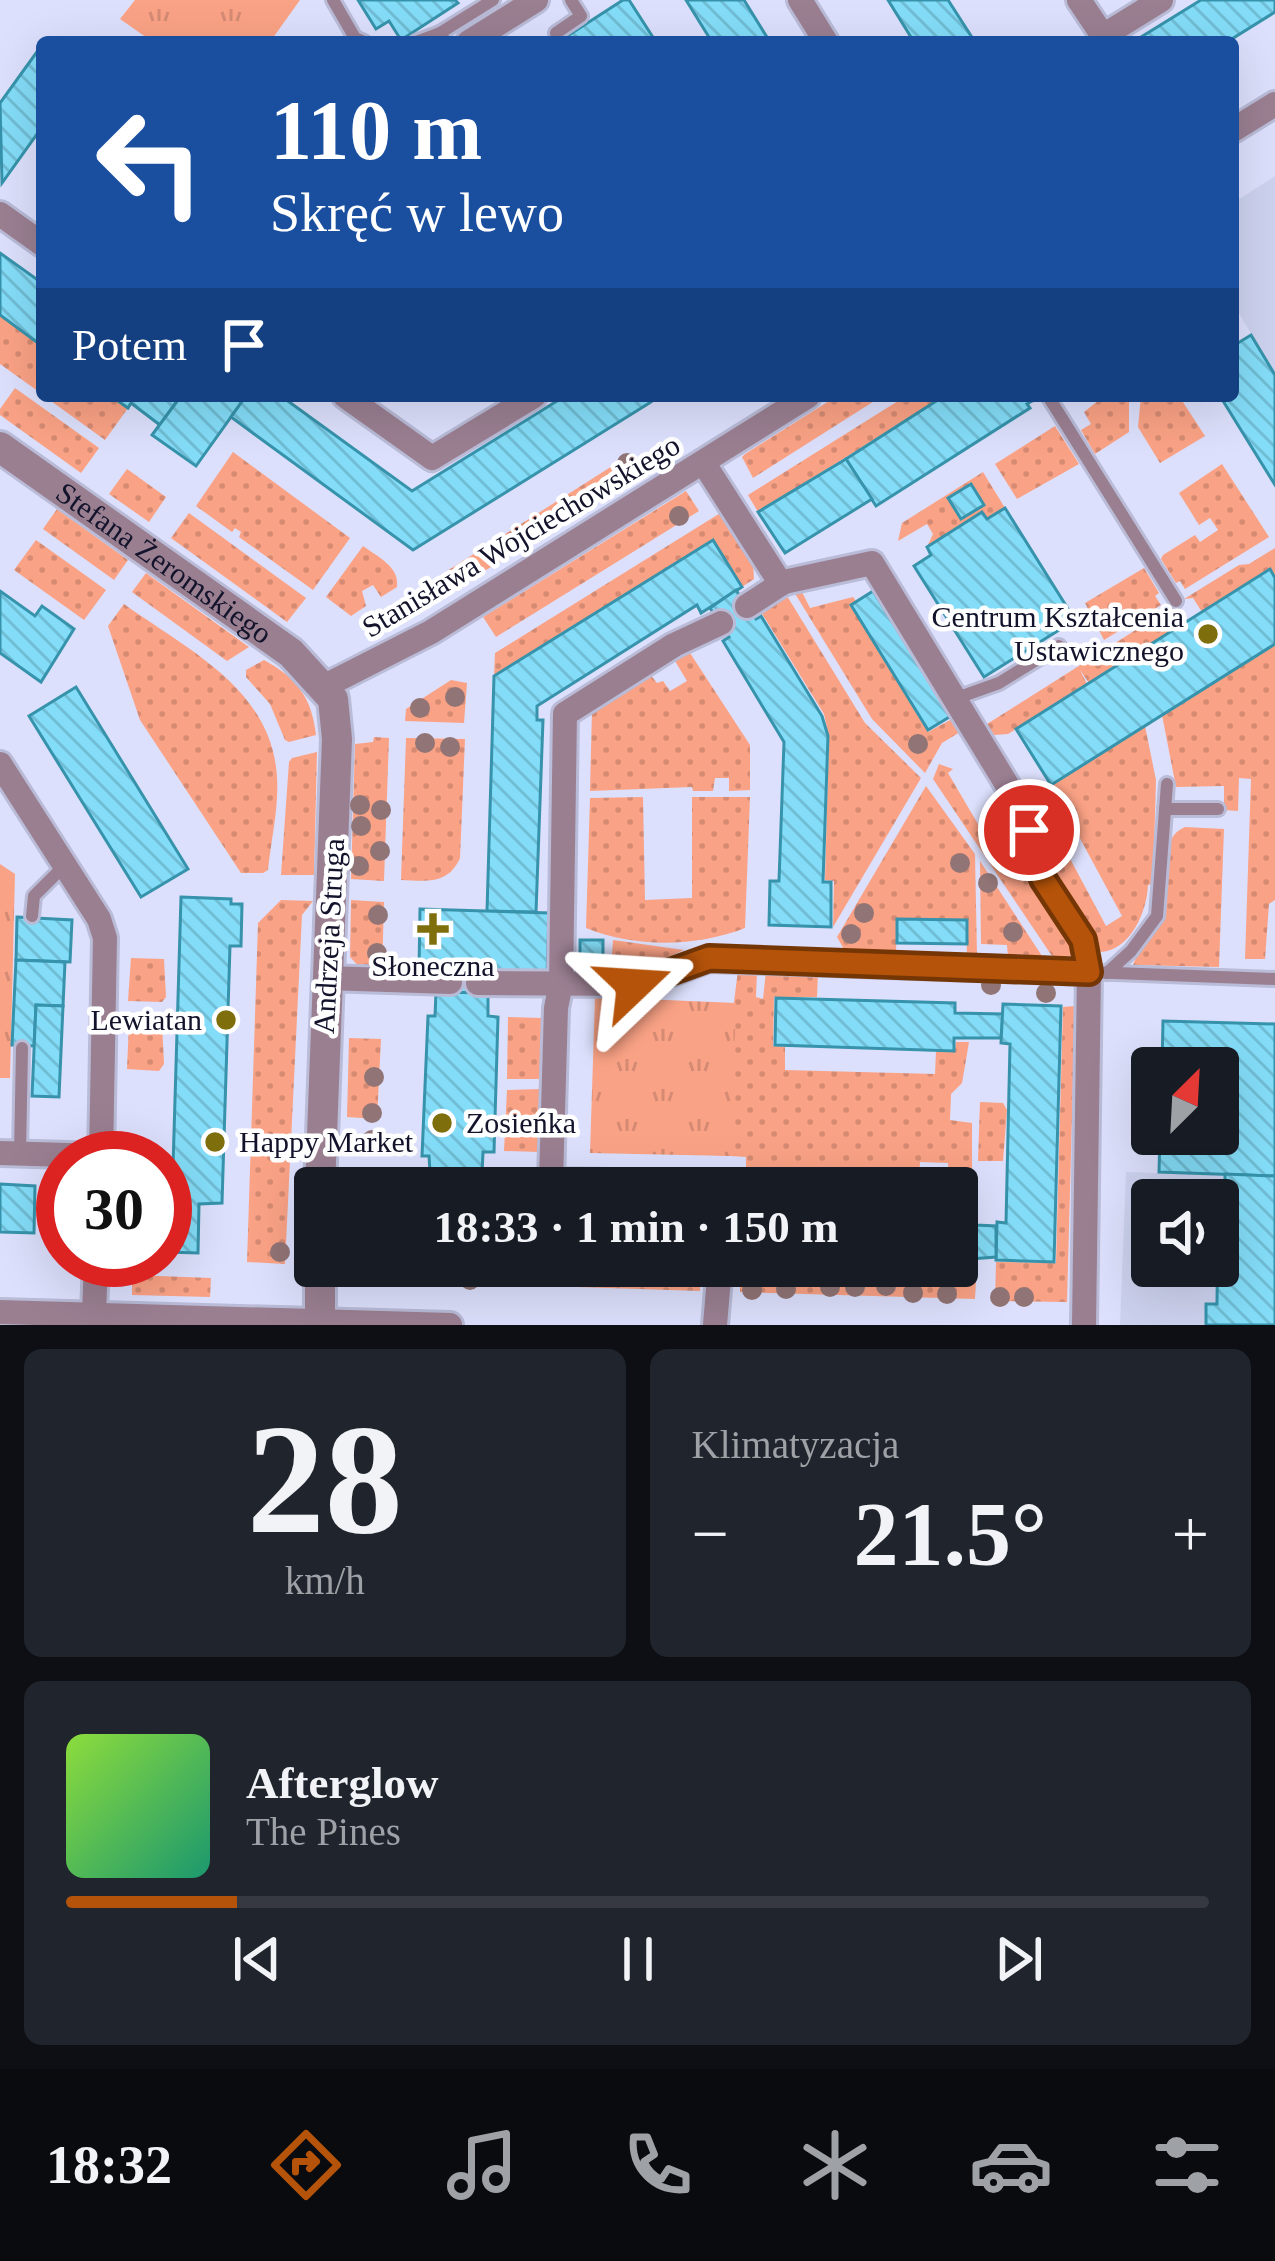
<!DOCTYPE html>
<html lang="pl">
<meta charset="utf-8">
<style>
body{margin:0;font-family:"Times New Roman",serif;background:#20242c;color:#f1f3f6;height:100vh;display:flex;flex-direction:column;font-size:45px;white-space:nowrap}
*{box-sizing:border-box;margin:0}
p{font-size:39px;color:#9ea1a6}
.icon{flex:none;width:66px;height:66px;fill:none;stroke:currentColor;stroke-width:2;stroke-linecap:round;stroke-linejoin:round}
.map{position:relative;height:1325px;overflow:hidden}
.side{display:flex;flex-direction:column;gap:24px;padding:24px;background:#0d0f14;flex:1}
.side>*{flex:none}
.guide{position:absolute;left:36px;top:36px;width:1203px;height:366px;border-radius:12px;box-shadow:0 12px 48px #0002;background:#1a4fa0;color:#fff;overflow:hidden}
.needle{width:78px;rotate:24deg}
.fabs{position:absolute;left:1131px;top:1047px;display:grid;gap:24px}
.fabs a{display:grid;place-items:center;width:108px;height:108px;border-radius:12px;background:#171b24;box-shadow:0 12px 48px #0002;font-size:60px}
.speed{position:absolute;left:36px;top:1131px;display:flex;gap:24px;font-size:60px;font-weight:700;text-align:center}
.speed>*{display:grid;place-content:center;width:156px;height:156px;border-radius:50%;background:#171b24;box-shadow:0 12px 48px #0002;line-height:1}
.speed .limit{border:18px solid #d22;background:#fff;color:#111}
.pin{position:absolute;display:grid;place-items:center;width:102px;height:102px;color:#fff;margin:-51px;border:6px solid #fff;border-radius:50%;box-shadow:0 3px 12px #0007}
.me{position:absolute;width:132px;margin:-66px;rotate:70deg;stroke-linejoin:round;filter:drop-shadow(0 0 9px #0008)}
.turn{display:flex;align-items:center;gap:42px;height:252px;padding:0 36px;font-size:54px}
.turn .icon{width:156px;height:156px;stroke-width:2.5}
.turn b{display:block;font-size:84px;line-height:102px}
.then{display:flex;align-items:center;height:114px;padding:0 36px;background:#0003;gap:24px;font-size:45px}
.big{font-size:90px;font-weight:600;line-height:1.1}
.side .card{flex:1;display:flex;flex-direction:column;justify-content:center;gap:18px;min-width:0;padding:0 42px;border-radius:18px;background:#20242c}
.side .dial{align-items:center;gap:0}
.dial b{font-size:156px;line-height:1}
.song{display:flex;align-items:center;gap:36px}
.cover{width:144px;height:144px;border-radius:18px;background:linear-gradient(135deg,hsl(90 70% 55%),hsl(160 70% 35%))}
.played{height:12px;border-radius:6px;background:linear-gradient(90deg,#b45309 15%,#363941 15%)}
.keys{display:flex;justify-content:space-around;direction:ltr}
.heat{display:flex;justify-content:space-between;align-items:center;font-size:66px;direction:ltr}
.side .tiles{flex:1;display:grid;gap:24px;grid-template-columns:1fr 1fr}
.card:last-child{grid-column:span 2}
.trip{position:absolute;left:294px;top:1167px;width:684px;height:120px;border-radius:12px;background:#171b24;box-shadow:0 12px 48px #0002;font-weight:600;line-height:120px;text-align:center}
.menu{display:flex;height:192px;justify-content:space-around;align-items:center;background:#090b0e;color:#9ea1a6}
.menu .icon{width:84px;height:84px}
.menu .on{color:#b45309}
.menu b{font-size:54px;color:#f1f3f6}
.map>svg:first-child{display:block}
.built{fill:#cdd2ef;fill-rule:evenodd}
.grass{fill:url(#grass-dots)}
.park{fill:url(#park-tufts)}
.building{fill:url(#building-back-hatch);stroke:#3693ab;stroke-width:3}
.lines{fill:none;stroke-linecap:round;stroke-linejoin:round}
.service-casing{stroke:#b9bbd7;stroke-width:18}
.minor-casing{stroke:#b9bbd7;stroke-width:30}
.tertiary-casing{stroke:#b9bbd7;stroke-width:36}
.service{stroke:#9a7f91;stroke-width:12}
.minor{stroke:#9a7f91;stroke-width:24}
.tertiary{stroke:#9a7f91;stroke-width:30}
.tree{fill:#917475}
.route-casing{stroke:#753606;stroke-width:30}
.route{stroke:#b45309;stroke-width:21}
.poi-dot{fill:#7e6f0c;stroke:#fff;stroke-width:4.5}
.labels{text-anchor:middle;stroke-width:9;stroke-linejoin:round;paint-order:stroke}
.street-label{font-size:30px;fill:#13142c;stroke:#fff}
.poi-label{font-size:30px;fill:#13142c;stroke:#fff;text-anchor:end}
</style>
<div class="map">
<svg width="1275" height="1325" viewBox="0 0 1275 1325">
<defs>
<pattern id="grass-dots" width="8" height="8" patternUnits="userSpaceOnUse" patternTransform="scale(3)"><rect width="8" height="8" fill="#faa285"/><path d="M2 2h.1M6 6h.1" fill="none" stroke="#d58b73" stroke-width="1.8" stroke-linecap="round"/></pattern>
<pattern id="park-tufts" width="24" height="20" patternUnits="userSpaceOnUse" patternTransform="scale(3)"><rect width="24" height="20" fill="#faa285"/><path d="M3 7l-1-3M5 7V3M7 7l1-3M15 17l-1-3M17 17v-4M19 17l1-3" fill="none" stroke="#d58b73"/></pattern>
<pattern id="building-back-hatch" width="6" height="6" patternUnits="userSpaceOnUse" patternTransform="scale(3)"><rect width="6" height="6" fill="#84ddf8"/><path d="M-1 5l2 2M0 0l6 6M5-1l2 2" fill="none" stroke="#71bdd5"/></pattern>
</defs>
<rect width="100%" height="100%" fill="#dde0fc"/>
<g class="built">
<path d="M1275,176v198l-42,-71v-100z"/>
<path d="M1126,1172l149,5v148h-155zM1152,1200h66v66h-66z"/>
</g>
<g class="grass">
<path d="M0,315l42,31v48l-42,-30z"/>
<path d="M15,388l84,60 -18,25 -81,-58v-6z"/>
<path d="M44,396h67l17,12 -23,32z"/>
<path d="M837,396h36l3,4 -123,78 -11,-21 3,-3z"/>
<path d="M906,396h38l-186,116 -10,-17z"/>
<path d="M1104,396h25v36l-34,22 -14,-24 10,-6 -7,-12z"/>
<path d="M1141,396h38l26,40 -45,27 -22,-36z"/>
<path d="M1055,426l24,38 -62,35 -22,-35z"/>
<path d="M233,452l117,86 -37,52 -74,-53 2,-5 -6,-4 -3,4 -36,-26z"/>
<path d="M628,456l13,18 -184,114 -10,-17z"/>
<path d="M1222,464l47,73 -84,52 -5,-8 -4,2 -15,-24 2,-4 32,-20 5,7 18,-12 -8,-12 -11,7 -20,-32z"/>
<path d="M127,469l39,28 -17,25 -40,-28z"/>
<path d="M983,472l22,36 -18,11 -5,-6 -55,34 6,-13 -6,-10 -29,17 4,-18z"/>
<path d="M686,491l13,20 -203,126 -13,-20z"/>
<path d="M57,509l71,51 -14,20 -71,-51z"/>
<path d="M722,512l31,50 1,17 -12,8 -30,-47 -218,136 1,-23z"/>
<path d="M189,513l117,85 -19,24 -116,-84z"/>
<path d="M36,540l70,50 -22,30 -70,-50z"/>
<path d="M363,546c15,11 37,21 34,41l-16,10 -8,-12 -11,6 4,15 -15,10 -25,-19z"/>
<path d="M1275,548v30l-5,-8 -68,42 -9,-14 -9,1 55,-34 10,-1z"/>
<path d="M1144,568l15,25 -4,3 6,9 -57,35 -19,-37z"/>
<path d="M146,573l103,74 -22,14 -95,-69z"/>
<path d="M801,590l9,18 43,-11 3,4 -6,4 78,127 24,-13 6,1 7,9 -23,14 -17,30 -53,-54 -78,-127z"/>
<path d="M787,596l78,127 56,55 -88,149 1,-46 -9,-1 4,-143 -5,-23 -63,-102z"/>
<path d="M124,604c64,46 148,85 153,173 2,30 -6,63 -9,93l-5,3h-22l-101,-153 -32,-94z"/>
<path d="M1172,607l11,17 -94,59 -9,-13 7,14 -79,50 -14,1 -7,-11z"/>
<path d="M1275,644v256l-6,4 -4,55h-20l6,-180 -12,-1 -1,33 -14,-1v-24l-48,1 -14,-72z"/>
<path d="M690,653l60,92v45l-21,1v-13h-14l-2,13h-20l-1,-4 -102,4 2,-82 57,-36 8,10 6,-2 7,10 17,-10 -12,-20z"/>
<path d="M264,660c33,18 48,38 52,75l-27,7 -4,-2 -15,-36 -24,-27v-7z"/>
<path d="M451,680l16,3 -3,40 -59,-2 1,-12z"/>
<path d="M1145,726l11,54 -3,104 -5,1c-1,26 -17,65 -47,67l-50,-73 1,-14 15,-12 39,73 16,-10 -71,-131z"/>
<path d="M374,737l15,1 -5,143 -33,-2 4,-135 18,-2z"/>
<path d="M406,738l59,1 -5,119c-12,27 -34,23 -59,22z"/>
<path d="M317,752l-3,123h-33l8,-113 3,-4z"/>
<path d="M939,764l14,5 -5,4 37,63 9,-6 83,114 -7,12h-18l-119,-177z"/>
<path d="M926,786l49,68 2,102h-10l-1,-36 -69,-1 -1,34 -51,-2 -8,-14z"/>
<path d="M643,797l2,103 47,-2v-101h58l-5,131c-48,19 -110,20 -159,0l4,-130z"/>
<path d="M1185,827l39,2 -5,138 -86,-2c7,-20 29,-35 33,-58 4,-25 -9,-69 19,-80z"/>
<path d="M980,861l62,95v2l-34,-1 -1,-12 -26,-1z"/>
<path d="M281,900l32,1 -11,14 -17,349 -38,-2 11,-339z"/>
<path d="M351,900l33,2 -2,71 -19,-2 -13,-14z"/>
<path d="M613,940l71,10 -51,23 -26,-1v-17h5z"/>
<path d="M131,958l33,1 2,38 -4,5 -34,-1z"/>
<path d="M738,970l19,1 -1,26 7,2 3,-28 52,2 -1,24h-43l-1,49 12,1v23l150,4 1,-23 19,1 1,-10h13l-7,41 -11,11 -1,26 22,3v47l-7,-1 -2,5 7,2 -1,8 -20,-1 -1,-20 -28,-1 -1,22 -173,-5v-22l-31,-2z"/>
<path d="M1075,1006l-8,296 -72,-1 1,-39 60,1 7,-256z"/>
<path d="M508,1017l34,1 -1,61h-34z"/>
<path d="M129,1023l33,1 2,40 -5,7 -32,-2z"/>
<path d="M349,1038l32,1 -4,80 -30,-2z"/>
<path d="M541,1089l-2,63 -35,-1 3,-61z"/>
<path d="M980,1102l23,1 4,7 -4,51h-25z"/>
<path d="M957,1262h20l-2,37 -235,-7v-26h217z"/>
<path d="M390,1266h311l-1,25 -310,-10z"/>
<path d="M132,1275l79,3 -1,19 -78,-2z"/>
</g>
<g class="park">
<path d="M135,0h165l-30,42h-117l-33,-23z"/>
<path d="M0,864l15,10 -5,204h-10z"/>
<path d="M595,997l141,6 -6,153 -140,-3z"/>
</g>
<g class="building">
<path d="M358,0h97l3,3 -57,37 -12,-19 -13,8z"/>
<path d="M623,0h6l27,42h-98z"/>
<path d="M686,0h58l26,42h-58z"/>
<path d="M888,0h60l27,42h-61z"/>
<path d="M1201,0h74v12l-48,30h-94z"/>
<path d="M39,49l3,78 -40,56 -2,-80z"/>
<path d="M0,253l42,30v63l-42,-31z"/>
<path d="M1251,335l24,40v110l-55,-89h13v-50z"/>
<path d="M111,396h65l3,2 -19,27 -29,-22 -3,5z"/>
<path d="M181,396h65l-50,70 -44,-31z"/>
<path d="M246,396h35l131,95 153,-95h83l3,6 -238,148 -182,-133z"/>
<path d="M944,396h102l-14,5 -5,3 3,4 -154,98 -30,-47z"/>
<path d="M846,459l26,40 -87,54 -27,-41z"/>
<path d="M971,484l13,21 -23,14 -13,-21z"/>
<path d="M1005,508l70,112 -91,57 -70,-111 17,-11 -4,-8 55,-35 5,7z"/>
<path d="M713,540l29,47 -41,26 -4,-8 -160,101v14h6l-7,192 -49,-1 7,-235z"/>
<path d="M1270,569l5,9v66l-224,141 -35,-56z"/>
<path d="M736,590l20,29 5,-3 61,100 6,20 -5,146h8v45l-62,-2 1,-44h9l5,-139 -61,-101 6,-4 -19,-29z"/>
<path d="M0,591l35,25 7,-10 32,23 -33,53 -41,-29z"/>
<path d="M873,591l78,125 -23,14 -77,-125z"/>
<path d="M76,687l112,182 -47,28 -112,-181z"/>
<path d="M181,897l50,2v5h11l-1,42h-11l-8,257 -23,1 -1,49 -33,-1v-51h7z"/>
<path d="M420,909l129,4 -2,62 -70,18 -27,-1 -31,-21z"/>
<path d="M17,917l55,3 -2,42 -54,-2z"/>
<path d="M897,919l70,1v24l-70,-1z"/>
<rect x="580" y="940" width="23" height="24"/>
<path d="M16,960l49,2 -2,44 -27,-1 -2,41 -22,-1z"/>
<path d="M436,992l52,1v23l10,1 -4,135h-11l-1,22h-10v14h-30l1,-14 -13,-2 -1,-16h-7l6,-140h7z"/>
<path d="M776,998l179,5v10l48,1 -2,24h-47v13l-179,-6z"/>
<path d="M1003,1004l58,2 -7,256 -58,-2 1,-38 9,1 4,-179 -9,-1z"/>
<path d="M36,1005l27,1 -4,91 -27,-1z"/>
<path d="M1163,1021l112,3v152l-116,-4 1,-38h58v-66h-56z"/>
<path d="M1225,1174l50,2v149h-69v-21h11l1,-93 7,-1z"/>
<path d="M0,1184l35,2 -1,47 -34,-1z"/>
<path d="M957,1211l19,1v13l20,1v31l-39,3z"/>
</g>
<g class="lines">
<g class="service-casing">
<g id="service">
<path d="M333,0l22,38 9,4"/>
<path d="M556,33l25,-17 -10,-16"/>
<path d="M416,42l24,-9"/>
<path d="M446,42l-6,-9 53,-33"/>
<path d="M1048,396l128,205"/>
<path d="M957,698l42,-15 60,-37"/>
<path d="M1165,809h53"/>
<path d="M1029,830l14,49 40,61 6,32 186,7"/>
<path d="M32,916l2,-20 30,-30"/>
<path d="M1107,973l24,-22 26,-35 10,-132"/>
<path d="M20,1154l2,-106"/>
<path d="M321,1179l121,4"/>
</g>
</g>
<g class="minor-casing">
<g id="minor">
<path d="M800,0l26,42"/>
<path d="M1079,0l24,36 58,-36"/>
<path d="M469,42l67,-42"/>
<path d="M1233,130l42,-26"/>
<path d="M0,214l42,30"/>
<path d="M345,396l87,62 102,-62"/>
<path d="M703,462l78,122"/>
<path d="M747,606l37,-24 88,-19 140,230"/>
<path d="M721,623l-47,22 -109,69 -4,269 -5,25 -5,173 170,3v4"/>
<path d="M325,686l106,-54 377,-236"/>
<path d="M0,764l99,155 6,19 -4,220"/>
<path d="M326,978l124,4"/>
<path d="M478,983l164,1 67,-25 380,13 -5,353"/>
<path d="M0,1153l101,3"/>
<path d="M0,1312l450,13"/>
<path d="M94,1314l2,-54"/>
<path d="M715,1325l5,-59"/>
</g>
</g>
<g class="tertiary-casing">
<g id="tertiary">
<path id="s1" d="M0,447l291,206 42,46 4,40 -17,449"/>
<path d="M320,1325v-59"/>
</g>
</g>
<use href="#service" class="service"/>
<use href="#minor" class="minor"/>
<use href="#tertiary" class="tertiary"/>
</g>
<g class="tree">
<circle cx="627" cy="463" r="10"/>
<circle cx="679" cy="516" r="10"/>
<circle cx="455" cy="697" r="10"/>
<circle cx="420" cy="708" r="10"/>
<circle cx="425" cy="743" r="10"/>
<circle cx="918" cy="744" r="10"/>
<circle cx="450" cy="747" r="10"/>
<circle cx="360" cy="805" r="10"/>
<circle cx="381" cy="810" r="10"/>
<circle cx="361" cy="826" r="10"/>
<circle cx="380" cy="851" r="10"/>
<circle cx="960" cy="863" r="10"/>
<circle cx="359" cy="866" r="10"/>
<circle cx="988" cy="883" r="10"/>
<circle cx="864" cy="913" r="10"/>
<circle cx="378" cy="915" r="10"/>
<circle cx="1013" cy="932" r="10"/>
<circle cx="851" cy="934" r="10"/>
<circle cx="377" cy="953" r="10"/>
<circle cx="991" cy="985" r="10"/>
<circle cx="1046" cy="993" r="10"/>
<circle cx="374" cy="1077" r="10"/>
<circle cx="372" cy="1113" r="10"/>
<circle cx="372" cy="1140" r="10"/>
<circle cx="280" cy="1252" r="10"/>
<circle cx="470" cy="1280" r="10"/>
<circle cx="886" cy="1286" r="10"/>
<circle cx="830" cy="1287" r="10"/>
<circle cx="855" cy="1287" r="10"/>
<circle cx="786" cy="1289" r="10"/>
<circle cx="752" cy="1290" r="10"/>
<circle cx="913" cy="1293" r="10"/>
<circle cx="947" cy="1294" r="10"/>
<circle cx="1000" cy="1297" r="10"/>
<circle cx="1024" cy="1297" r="10"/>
</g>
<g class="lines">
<g class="route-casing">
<path id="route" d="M634,985l75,-27 380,14 -6,-32 -40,-61 -14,-49"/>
</g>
<use href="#route" class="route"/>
</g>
<g class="poi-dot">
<circle cx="1208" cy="634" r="12"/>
<path d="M427 911h12v12h12v12h-12v12h-12v-12h-12v-12h12z"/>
<circle cx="226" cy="1020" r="12"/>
<circle cx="442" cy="1123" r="12"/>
<circle cx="215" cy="1142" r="12"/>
</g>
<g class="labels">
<g class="street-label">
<text transform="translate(521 536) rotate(-31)" y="10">Stanisława Wojciechowskiego</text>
<text dy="10" stroke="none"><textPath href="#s1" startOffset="201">Stefana Żeromskiego</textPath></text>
<text transform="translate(329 936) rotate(-87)" y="10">Andrzeja Struga</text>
</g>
<g class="poi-label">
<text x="1184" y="627">Centrum Kształcenia<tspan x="1184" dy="34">Ustawicznego</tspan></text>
<text x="433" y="976" text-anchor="middle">Słoneczna</text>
<text x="202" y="1030">Lewiatan</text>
<text x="466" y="1133" text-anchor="start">Zosieńka</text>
<text x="239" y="1152" text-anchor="start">Happy Market</text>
</g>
</g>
</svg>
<div class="fabs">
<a><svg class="needle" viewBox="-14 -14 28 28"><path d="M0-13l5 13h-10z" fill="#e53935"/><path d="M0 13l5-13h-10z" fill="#9ea1a6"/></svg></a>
<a><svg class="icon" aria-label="sound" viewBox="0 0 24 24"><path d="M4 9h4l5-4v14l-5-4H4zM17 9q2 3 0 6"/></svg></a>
</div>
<div class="speed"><div class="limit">30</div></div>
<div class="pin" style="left:1029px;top:830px;background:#d93025"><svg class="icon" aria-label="arrive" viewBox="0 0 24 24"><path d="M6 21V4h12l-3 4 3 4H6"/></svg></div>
<svg class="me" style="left:634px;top:985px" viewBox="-20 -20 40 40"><path d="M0-17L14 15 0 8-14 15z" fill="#b45309" stroke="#fff" stroke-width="4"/></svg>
<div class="trip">18:33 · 1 min · 150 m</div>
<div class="guide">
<div class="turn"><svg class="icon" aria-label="left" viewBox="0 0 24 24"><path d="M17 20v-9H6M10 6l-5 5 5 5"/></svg><div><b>110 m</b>Skręć w lewo</div></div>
<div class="then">Potem<svg class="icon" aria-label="arrive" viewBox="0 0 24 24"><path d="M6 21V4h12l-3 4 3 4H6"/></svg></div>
</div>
</div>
<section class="side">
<div class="tiles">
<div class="card dial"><b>28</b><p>km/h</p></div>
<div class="card"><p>Klimatyzacja</p>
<div class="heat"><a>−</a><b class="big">21.5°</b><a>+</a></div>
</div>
<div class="card">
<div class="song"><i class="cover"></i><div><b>Afterglow</b><p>The Pines</p></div></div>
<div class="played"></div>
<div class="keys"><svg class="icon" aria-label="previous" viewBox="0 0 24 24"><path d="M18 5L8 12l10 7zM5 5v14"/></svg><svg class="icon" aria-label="pause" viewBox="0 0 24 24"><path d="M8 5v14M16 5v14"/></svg><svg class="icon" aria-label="next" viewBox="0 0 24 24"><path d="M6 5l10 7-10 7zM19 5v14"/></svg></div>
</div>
</div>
</section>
<nav class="menu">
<b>18:32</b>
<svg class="icon on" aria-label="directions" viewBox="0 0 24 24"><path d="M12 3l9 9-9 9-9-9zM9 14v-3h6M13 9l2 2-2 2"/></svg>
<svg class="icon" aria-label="music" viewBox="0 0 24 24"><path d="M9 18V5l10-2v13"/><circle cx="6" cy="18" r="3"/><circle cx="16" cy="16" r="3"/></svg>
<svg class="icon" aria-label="phone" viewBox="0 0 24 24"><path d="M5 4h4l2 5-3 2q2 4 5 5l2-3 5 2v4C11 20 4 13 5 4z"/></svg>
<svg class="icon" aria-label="climate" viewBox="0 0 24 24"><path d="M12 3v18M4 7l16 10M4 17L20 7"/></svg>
<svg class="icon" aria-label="car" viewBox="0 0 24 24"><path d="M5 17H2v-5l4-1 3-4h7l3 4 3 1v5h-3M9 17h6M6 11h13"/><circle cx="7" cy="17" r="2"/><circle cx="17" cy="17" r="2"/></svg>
<svg class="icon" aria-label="filters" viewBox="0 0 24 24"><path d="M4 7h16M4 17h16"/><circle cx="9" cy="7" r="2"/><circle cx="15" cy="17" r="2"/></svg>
</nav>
